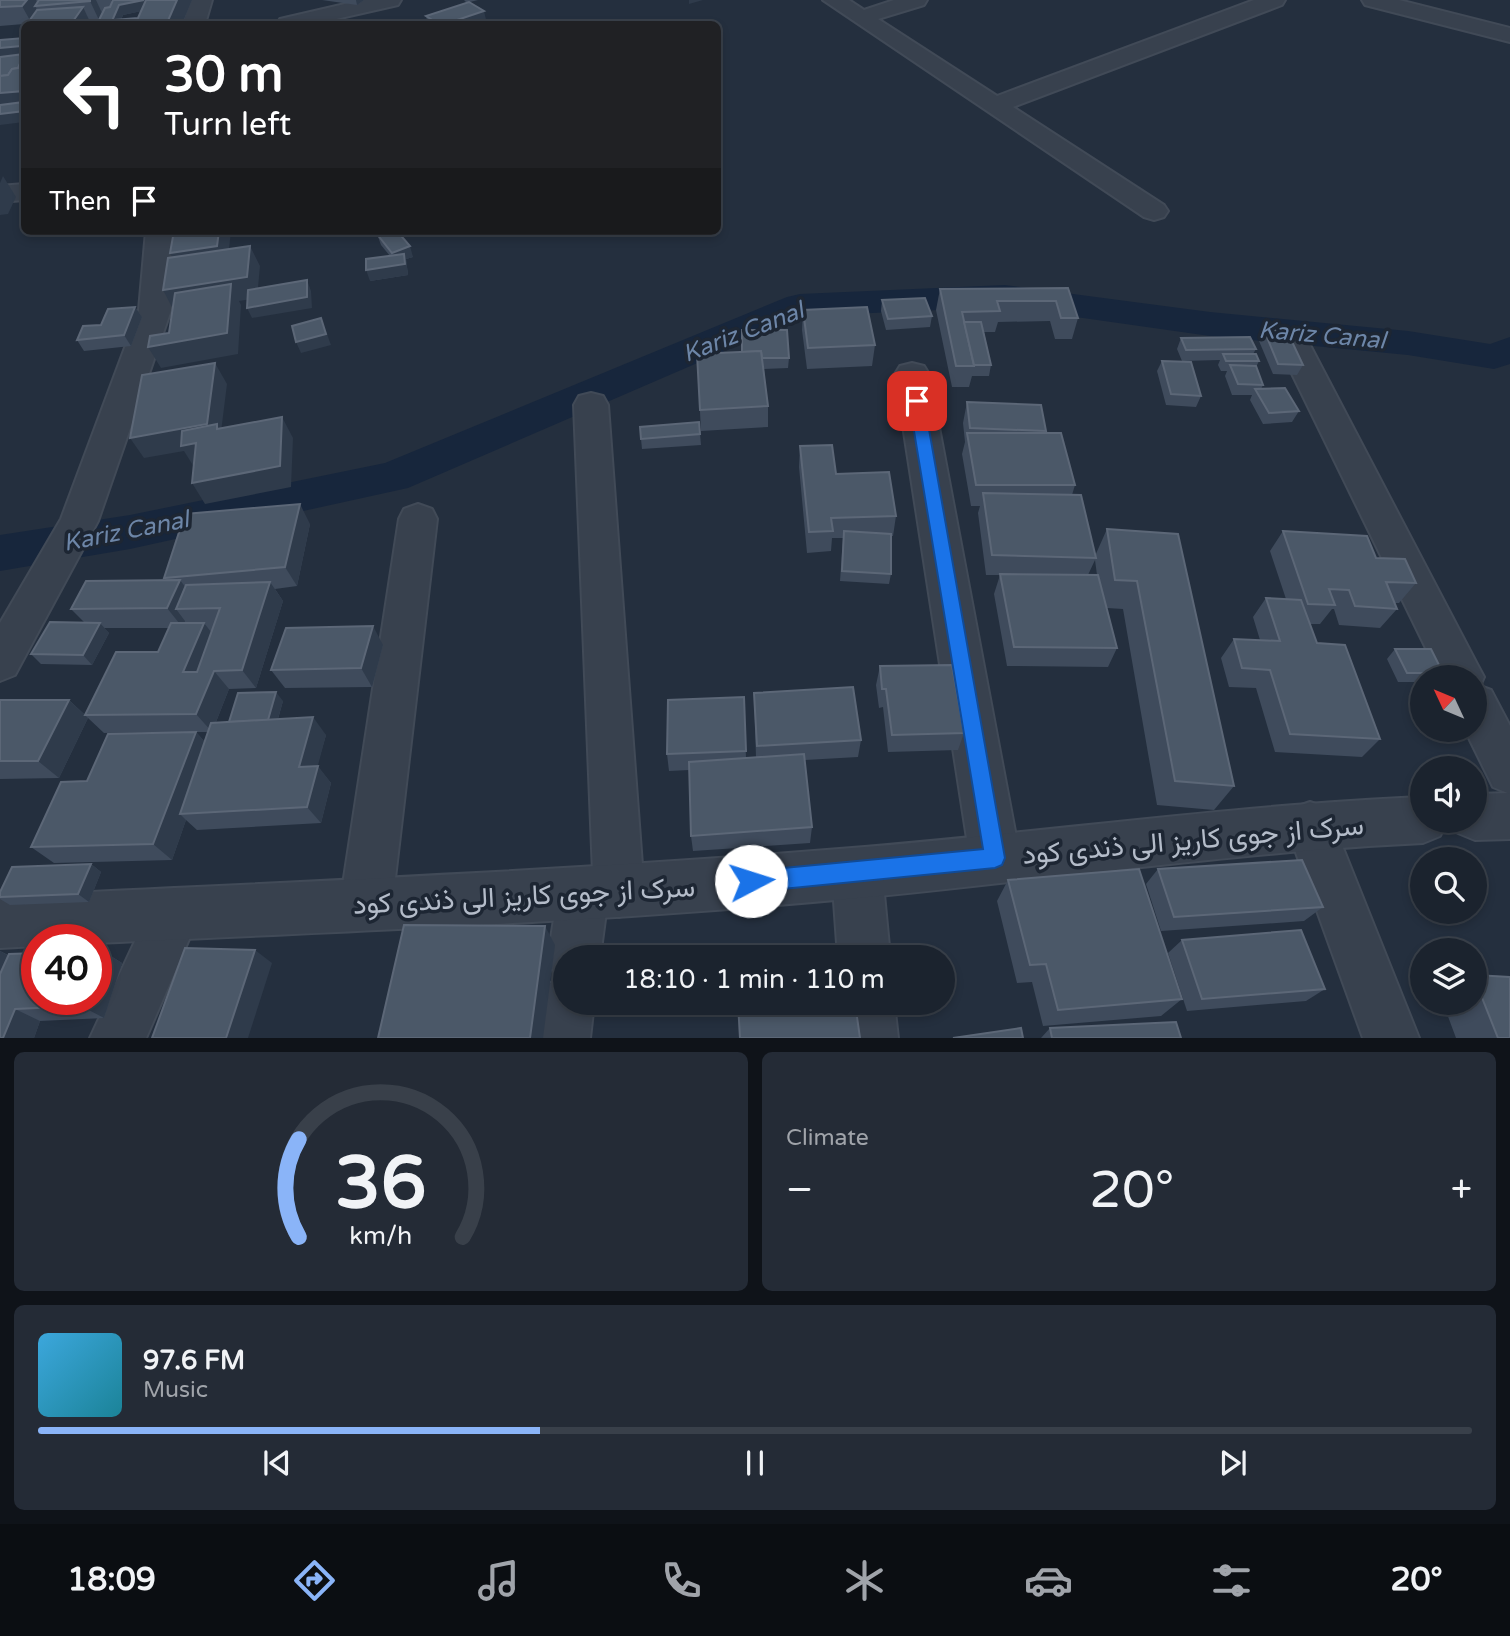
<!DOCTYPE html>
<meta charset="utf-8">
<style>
body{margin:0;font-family:"Varela Round",Vazirmatn,sans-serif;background:#242b36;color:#f1f3f6;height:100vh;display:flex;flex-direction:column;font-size:26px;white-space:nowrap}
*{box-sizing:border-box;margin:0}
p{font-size:23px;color:#a0a4aa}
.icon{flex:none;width:38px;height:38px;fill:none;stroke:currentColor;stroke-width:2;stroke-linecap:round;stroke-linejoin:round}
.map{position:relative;height:1038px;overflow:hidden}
.panel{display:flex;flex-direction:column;gap:14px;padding:14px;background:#0f1319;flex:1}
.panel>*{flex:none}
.banner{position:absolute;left:21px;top:21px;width:700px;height:214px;border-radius:10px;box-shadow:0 4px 10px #0003,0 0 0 2px #39404a;background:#202124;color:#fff;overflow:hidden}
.needle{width:46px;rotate:314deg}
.tools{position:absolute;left:1410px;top:665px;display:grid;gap:14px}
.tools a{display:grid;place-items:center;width:77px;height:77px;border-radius:50%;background:#1b232e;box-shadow:0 4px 10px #0003,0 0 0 2px #39404a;font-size:35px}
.speed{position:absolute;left:21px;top:924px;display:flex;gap:14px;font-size:35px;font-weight:700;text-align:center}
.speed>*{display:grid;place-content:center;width:91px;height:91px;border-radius:50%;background:#1b232e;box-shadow:0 4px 10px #0003,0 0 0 2px #39404a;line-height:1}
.speed .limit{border:10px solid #d22;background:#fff;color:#111}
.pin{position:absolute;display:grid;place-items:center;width:60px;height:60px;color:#fff;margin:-30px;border-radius:14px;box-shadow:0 4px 10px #0006}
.me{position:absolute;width:77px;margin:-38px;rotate:85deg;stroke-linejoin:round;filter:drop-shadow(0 0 5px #0008)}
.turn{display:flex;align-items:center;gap:24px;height:147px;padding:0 28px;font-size:32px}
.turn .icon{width:91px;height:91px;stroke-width:2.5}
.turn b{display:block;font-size:49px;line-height:60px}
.then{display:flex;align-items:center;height:66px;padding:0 28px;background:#0003;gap:14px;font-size:26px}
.big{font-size:52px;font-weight:600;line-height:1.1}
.panel .card{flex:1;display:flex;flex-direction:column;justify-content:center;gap:10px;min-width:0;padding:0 24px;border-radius:10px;background:#242b36}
.panel .dial{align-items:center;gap:0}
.dial svg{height:182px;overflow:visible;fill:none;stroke:#39404a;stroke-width:7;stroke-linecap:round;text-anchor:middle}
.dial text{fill:#f1f3f6;stroke:none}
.song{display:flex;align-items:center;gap:21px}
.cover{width:84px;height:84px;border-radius:10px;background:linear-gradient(135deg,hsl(200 70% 55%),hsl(190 70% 35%))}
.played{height:7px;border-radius:4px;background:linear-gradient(90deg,#8ab4f8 35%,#39404a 35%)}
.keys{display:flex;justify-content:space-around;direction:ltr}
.heat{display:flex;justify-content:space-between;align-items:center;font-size:38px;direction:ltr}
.panel .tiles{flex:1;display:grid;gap:14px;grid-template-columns:1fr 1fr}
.card:last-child{grid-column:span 2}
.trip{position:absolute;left:553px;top:945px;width:402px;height:70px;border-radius:35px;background:#1b232e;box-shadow:0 4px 10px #0003,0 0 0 2px #39404a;font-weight:600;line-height:70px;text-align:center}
.menu{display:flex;height:112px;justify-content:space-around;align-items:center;background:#0b0e12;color:#a0a4aa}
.menu .icon{width:49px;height:49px}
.menu .current{color:#8ab4f8}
.menu b{font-size:32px;color:#f1f3f6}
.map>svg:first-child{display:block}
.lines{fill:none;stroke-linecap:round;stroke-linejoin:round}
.canal{fill:#17263c;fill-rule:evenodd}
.minor-casing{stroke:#414a57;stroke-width:4}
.tertiary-casing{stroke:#414a57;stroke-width:4}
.minor{fill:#38414e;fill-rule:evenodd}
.tertiary{fill:#38414e;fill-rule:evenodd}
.wall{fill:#3f4b5c;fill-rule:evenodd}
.shaded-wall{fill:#2f3b4b}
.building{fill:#4b5868;stroke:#5c6777;stroke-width:2}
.route{fill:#1a73e8;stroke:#114b97;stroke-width:2}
.labels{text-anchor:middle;stroke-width:7;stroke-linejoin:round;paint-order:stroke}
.water-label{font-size:24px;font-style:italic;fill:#6d86a8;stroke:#1d2633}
.near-street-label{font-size:28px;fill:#b4bcc9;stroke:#1d2633}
</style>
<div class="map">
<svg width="1510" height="1038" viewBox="0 0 1510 1038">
<rect width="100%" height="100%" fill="#242f3e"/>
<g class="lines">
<path class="canal" d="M1005,285l205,27 198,19 82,13 20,-7v27l-16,5 -86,-14 -198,-19 -205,-29 -199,9 -398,172 -278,61 -130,22v-36l130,-20 255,-52 402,-166 13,-3z"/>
<g class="minor-casing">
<g id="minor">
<path d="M362,0h39l-3,5 -84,19h-37l3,-5z"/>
<path d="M823,0h26l15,10 30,-10h33l-3,5 -46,14 119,77 257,-96h31l-3,5 -269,102 151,98 4,6 -4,6 -10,3 -10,-3z"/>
<path d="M24,184v16l-24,2v-16z"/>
<path d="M1294,334l12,3 4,8 167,319 7,13 -4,9 11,4 19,36v68l-17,-7 -28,-57h10v-53h-35l-162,-332 4,-8z"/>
<path d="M912,363l12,3 5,8 91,484 -7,17 -18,7 -18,-7 -7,-17 -75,-484 5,-8z"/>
<path d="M591,393l12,3 5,9 36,487 -7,18 -18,7 -13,-5 -6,45h-35v46h29l-4,35h-56l6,-35 8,-19 13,-6 -6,-2 -7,-19 10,-63 7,-18 18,-7 10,4 -19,-468 5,-9z"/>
<path d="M418,504l14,5 5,10 -45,385 -8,18 -18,8 -18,-8 -8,-18 59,-385 5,-10z"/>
<path d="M1310,802l17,6 92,230h-56l-77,-213 7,-17z"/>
<path d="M857,848l18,7 7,18 8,84h-52l-6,-84 7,-18z"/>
<path d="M174,888l18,8 8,18 -54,124h-56l66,-142z"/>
<path d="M840,1003h54l4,35h-56z"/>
</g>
</g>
<g class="tertiary-casing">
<g id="tertiary">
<path d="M190,0h22l-7,24h-22z"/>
<path d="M1362,0h37l111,28v14l-145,-37z"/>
<path d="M146,231h30l-5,79 -73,211 -83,154 -15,6v-58l61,-104 78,-209z"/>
<path d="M1510,793v46l-35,1 -17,-7 -6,-12h23v-27z"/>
<path d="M1423,797v24h24l-7,15 -17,7c-189,9 -377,37 -566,55 -253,24 -507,33 -761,45v-3h-59v6l-37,2v-52c284,-13 568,-25 852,-48 190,-15 380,-43 571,-51z"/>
</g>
</g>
<use href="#minor" class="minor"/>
<use href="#tertiary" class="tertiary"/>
</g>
<g class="wall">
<path d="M0,0h192l-10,24h-158l-24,2zM141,11l-3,7 -17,2 2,-5zM99,20v3l-8,1 -1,-3z"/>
<path d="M322,0h42l-7,5z"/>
<path d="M464,0h14l-8,2 17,22h-59l-2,-8 41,-13z"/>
<path d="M386,231h32l-17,5 12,21 -7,2 2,16 -38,6 20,-25 -9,-11 -4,-11z"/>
<path d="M1068,288l10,30 -6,21h-17l-5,-18 -52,1 -3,10h-11l7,33 -2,11h-17l-3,11h-17l-16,-77 4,-21z"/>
<path d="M882,300l50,16 -2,11 -44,3 -5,-19z"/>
<path d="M135,307l7,10 -11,29 -47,5 -7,-11 24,-15z"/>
<path d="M803,310l72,35 -3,21 -65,3 -5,-39z"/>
<path d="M1264,330l39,35 -6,10 -24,-1 -14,-33z"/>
<path d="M1181,338l75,11 -3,5 6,7 -3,6 7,18 -2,4 38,22 -7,11 -29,2 -13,-24 2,-5h-20l-7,-19 2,-5h-6l-3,-6 2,-5 -38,1 -5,-12z"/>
<path d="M697,354l92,4 -1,10 -24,1 4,37v21l-67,4z"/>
<path d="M1162,361l39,35 -5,11 -30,-2 -9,-34z"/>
<path d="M967,402l79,29 -1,2 30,52 -3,10 23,61 12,-27 71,5 56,252 -20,24 -57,-5 -34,-196 -16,-1 10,40 -9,19 -101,-1 -13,-72 6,-19h-14l-8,-62 2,-7h-9l-9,-52 3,-12 -2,-19zM1095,560l2,15h-9z"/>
<path d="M699,422l2,23 -59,4 -1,-10z"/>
<path d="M800,446l36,28 60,42 -3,20h-2v38l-2,10 -49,-3 3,-43h-11l-1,13 -24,2 -8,-86z"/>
<path d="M310,524l-13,62 -22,3 8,12 -27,87 -27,1 -13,33h13l54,-21 -5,18 48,16 -9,31 14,17 -10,40 -124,7 -11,-10 -14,40 -118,3 -23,-16 56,-66 108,-49 -91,1 -16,-15 -29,60 -59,1v-79h69l16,15 73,-63 11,-24h-65l5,5 -17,32 -51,-1 -10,-10 54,-31 -14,-14 95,-29 -2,-2zM196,732h12l-4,9z"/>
<path d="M1283,531l93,27 40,25 -17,20h-5l3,6 -17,19 -41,-3 -5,-16h-2l-12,15h-10l7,19 63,96 -18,18 -87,-5 -19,-64 -27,-1 -8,-29 13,-19 26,1 -7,-23 13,-19 20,1 -16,-48z"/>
<path d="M383,645l-11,42 -87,1 -14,-18z"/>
<path d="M1395,649l48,24 -4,4h-16v5h-25l-11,-23z"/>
<path d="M880,666l84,67 -6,17 -70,2 -5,-45 -4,1 -3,-23z"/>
<path d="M754,693l107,47 -3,17 -53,3 7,67 -2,16 -117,8 -2,-15 -2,-66 -20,1 -2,-17 77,-57 2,61h10z"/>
<path d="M91,864l10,8 -12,30 -79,3 -10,-6v-7z"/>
<path d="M1158,869l165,38 -19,14 -143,10 -15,-47z"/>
<path d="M1008,880l174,119 -21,17 -118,10 -11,-44 -15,1 -20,-82z"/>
<path d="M1182,940l143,49 -19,12 -119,10 -19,-58z"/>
<path d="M101,950l21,13 -18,55 -64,3 -6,17h-34v-87l8,4z"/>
<path d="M1475,975l35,63h-54l-13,-35h32z"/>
<path d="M1050,1028l131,10h-140z"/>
</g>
<g class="shaded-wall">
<path d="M27,0h9l2,5 -3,1 5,9 -8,9 -10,-18z"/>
<path d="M90,0h6l6,13 -3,7 -9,-19z"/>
<path d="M111,0h45l-5,9 -28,6 -4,9h-19l-2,-2 18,-11z"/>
<path d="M177,0h15l-10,24h-31z"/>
<path d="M356,0h8l-7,5z"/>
<path d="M689,0h14l-14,4z"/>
<path d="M83,7l8,17h-20z"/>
<path d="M484,11l3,13h-29l-1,-4z"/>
<path d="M24,41v81l-24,3v-77z"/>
<path d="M3,176l13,21 -8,17 -8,1v-32z"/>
<path d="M219,231h12l-4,36 -46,7 -11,-21z"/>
<path d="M389,231h29l-26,7z"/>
<path d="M250,246l10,20 -3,32 -18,3 2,4 -3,49 -77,14 -13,-21 79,-14 -53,-22 -11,-21z"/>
<path d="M410,246l3,11 -7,2 2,16 -38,6 -4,-11 30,-7 -4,-10z"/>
<path d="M307,280l4,11 1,17 -60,10 -5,-10z"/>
<path d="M135,307l7,10 -11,29 -7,-11z"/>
<path d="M321,318l10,27 -30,8 -5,-11z"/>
<path d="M215,363l12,21 -6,48 -27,35 -10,-16 -40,7 -14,-20z"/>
<path d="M282,417l11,21 -2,49 -86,17 -13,-21z"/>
<path d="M300,504l10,20 -13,62 -12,-19z"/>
<path d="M180,580l15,20 -19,9 9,12 -2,7 -16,-20z"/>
<path d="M270,582l13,19 -27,87 -14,-18z"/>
<path d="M100,623l9,10 -17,32 -9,-10z"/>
<path d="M204,623l15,19 -20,49 -16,-19z"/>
<path d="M373,626l10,19 -11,42 -11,-19z"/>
<path d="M214,671l15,18 -17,43 -16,-18z"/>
<path d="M276,692l7,9 -9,31 -7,-10z"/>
<path d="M69,700l19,18 -29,60 -21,-17z"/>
<path d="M313,717l13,18 -13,49 -14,-17z"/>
<path d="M196,732l16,18 -32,64 6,6 -14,40 -19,-16z"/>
<path d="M318,766l13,17 -10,40 -14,-16z"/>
<path d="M91,864l10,8 -12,30 -11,-8z"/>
<path d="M545,926l10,19 -12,93h-13z"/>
<path d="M101,950l21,13 -18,55 -23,-12 2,-7h13v-36z"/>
<path d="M255,950l17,13 -24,75h-22z"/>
<path d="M0,951l25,14 -25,52z"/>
<path d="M15,1009l25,12 -6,17h-31z"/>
</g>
<g class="building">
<path d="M0,0h27l-5,6 -22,1z"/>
<path d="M39,0h51v1l-55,5z"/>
<path d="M113,0h31l-25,5 -7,16 -14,1 7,-14 5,-1z"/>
<path d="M146,0h31l-10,23 -16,1h-39l2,-4 24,-2z"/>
<path d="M469,2l15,9 -27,9 7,4h-25l-13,-8z"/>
<path d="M83,7l-12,17h-44l10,-14z"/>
<path d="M113,22l-1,2h-23z"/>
<path d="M24,38v3l-3,5 -21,2v-8z"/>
<path d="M24,54l-6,14 -6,1 -4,6 -8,1v-19z"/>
<path d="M24,67v24l-24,2v-17l8,-1 4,-6z"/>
<path d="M24,102v9l-24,3v-9z"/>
<path d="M174,231h45l-2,15 -47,7z"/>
<path d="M386,231h11l13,15 -18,7 -15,-19z"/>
<path d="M250,246l-3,31 -84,13 5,-32z"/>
<path d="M404,254l1,10 -39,6v-11z"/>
<path d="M307,280v17l-60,11 1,-18z"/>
<path d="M231,284l-4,49 -79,14 2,-11 19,-3 6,-40z"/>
<path d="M1068,288l10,30h-17l-5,-17h-59l3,10 -38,1 12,54h-18l-16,-77z"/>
<path d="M925,298l7,18 -44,3 -6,-19z"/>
<path d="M135,307l-11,28 -47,5 6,-14 18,-1 7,-16z"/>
<path d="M867,307l8,38 -67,3 -5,-38z"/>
<path d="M321,318l5,16 -30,8 -4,-16z"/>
<path d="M964,322h17l10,43h-17z"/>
<path d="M742,330h45l2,28h-27l-1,-7 -19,1z"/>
<path d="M1264,330l23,1 16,34 -25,-1z"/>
<path d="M1250,337l6,12 -70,1 -5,-12z"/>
<path d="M761,351l7,55 -68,4 -3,-56z"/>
<path d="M1223,354h33l3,7h-33z"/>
<path d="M1162,361l29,1 10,34 -30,-2z"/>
<path d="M215,363l-8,61 -77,14 12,-63z"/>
<path d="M1230,365l26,1 7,19 -25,-1z"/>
<path d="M1285,388l14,23 -30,2 -14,-24z"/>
<path d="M967,402l74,3 5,26 -76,-3z"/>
<path d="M282,417l-2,49 -88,17 4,-40 -15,3 1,-15 35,-7v5z"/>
<path d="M699,422l1,12 -59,5 -1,-12z"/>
<path d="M967,433h94l14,52h-99z"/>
<path d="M832,445l4,29 53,-2 7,44 -65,2 2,13 -24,1 -9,-86z"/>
<path d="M983,493l98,2 15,63 -104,-3z"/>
<path d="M300,504l-15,63 -121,11 21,-64z"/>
<path d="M1107,529l71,5 56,252 -59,-5 -38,-200 -22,-1z"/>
<path d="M844,531l47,3v40l-49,-3z"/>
<path d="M1283,531l84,5 9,22 29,1 11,24 -30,-1 11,27 -42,-3 -6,-16 -20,-1 6,16 -27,-1z"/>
<path d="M1000,574l98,1 19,73 -103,-1z"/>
<path d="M180,580l-13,28 -96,1 15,-28z"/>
<path d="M270,582l-28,88 -28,1 -18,43 -111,1 31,-63h42l13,-29h33l-21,49h14l23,-64 -44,1 10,-24z"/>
<path d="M1266,598l35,2 16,43 28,2 35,94 -90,-5 -20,-64 -28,-2 -8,-29 46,2z"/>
<path d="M50,622l50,1 -17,32 -52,-1z"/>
<path d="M373,626l-12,42 -90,2 15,-42z"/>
<path d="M1395,649h36l12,24h-36z"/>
<path d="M952,665l12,68 -72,2 -6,-46h-4l-2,-23z"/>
<path d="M853,687l8,53 -104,6 -3,-53z"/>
<path d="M276,692l-8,28 -39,2 9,-29z"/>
<path d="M744,697l2,54 -79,3 1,-54z"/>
<path d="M0,700h69l-31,61h-38z"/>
<path d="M313,717l-14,50 19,-1 -11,41 -127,7 31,-91z"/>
<path d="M196,732l-43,112 -122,3 30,-65 26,-1 21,-47z"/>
<path d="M804,754l8,73 -121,9 -2,-74z"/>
<path d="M1302,860l21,47 -149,10 -16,-48z"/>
<path d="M91,864l-13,30 -78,3v-5l12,-25z"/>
<path d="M1139,869l43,130 -124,11 -12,-46 -16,1 -22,-85z"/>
<path d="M404,925l141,1 -15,112h-152z"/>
<path d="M1301,930l24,59 -123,10 -20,-59z"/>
<path d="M185,948l70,2 -29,88h-74z"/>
<path d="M96,950h5l-5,13z"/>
<path d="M37,953v46h46l-2,7 -66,3 -12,29h-3v-64l9,-20z"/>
<path d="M1475,975l35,2v61h-12l-23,-58z"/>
<path d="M738,1003h117l5,35h-120z"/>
<path d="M1176,1022l5,16h-129l-2,-10z"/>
<path d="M1021,1028l2,10h-70z"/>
</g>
<path class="route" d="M917,396l7,5 81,457 -3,7 -7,3 -244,24 -7,-3 -3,-8 3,-7 7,-3 232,-22 -74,-448z"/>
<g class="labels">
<g class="water-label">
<text transform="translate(743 332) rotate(-21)" y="8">Kariz Canal</text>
<text transform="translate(1322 335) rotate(5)" y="8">Kariz Canal</text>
<text transform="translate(126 531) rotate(-11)" y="8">Kariz Canal</text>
</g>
<g class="near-street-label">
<text transform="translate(1193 839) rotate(-5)" y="10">سرک از جوی کاریز الی ذندی کود</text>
<text transform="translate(524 895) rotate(-3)" y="10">سرک از جوی کاریز الی ذندی کود</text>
</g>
</g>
</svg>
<div class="tools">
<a><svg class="needle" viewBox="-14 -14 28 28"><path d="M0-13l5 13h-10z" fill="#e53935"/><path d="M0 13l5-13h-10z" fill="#a0a4aa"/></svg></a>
<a><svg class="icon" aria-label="sound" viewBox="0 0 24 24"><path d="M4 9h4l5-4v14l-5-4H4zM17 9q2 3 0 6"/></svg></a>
<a><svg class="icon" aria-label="search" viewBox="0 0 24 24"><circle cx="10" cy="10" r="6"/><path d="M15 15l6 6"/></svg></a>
<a><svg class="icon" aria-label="layers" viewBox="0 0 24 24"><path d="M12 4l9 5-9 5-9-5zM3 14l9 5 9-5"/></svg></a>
</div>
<div class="speed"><div class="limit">40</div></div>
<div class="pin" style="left:917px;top:401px;background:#d93025"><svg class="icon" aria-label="arrive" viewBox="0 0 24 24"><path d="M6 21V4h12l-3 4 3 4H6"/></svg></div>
<svg class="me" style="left:751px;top:881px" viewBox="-20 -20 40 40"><circle r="19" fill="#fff"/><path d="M0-13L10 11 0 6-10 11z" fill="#1a73e8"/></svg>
<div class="trip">18:10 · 1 min · 110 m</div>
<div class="banner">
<div class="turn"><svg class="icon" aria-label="left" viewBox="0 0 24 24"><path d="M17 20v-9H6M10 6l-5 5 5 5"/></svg><div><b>30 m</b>Turn left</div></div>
<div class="then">Then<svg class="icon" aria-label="arrive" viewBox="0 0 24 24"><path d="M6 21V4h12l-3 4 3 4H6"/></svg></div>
</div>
</div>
<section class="panel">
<div class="tiles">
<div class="card dial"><svg viewBox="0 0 100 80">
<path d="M14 69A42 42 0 1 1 86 69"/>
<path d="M14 69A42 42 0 0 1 14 26" stroke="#8ab4f8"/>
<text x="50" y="56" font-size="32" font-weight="700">36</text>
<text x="50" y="72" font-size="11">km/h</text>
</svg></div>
<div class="card"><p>Climate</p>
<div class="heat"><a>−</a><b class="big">20°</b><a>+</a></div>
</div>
<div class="card">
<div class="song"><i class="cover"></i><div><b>97.6 FM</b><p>Music</p></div></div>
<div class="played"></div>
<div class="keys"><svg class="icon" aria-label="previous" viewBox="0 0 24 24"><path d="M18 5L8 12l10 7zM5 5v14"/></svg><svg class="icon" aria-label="pause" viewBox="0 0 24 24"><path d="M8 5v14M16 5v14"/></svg><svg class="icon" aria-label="next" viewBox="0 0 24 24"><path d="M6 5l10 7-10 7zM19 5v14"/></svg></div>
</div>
</div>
</section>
<nav class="menu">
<b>18:09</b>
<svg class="icon current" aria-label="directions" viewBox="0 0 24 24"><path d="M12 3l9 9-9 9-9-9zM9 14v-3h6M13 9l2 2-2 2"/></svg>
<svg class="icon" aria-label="music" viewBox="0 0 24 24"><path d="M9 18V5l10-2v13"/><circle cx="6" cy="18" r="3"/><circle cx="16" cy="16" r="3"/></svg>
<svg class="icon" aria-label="phone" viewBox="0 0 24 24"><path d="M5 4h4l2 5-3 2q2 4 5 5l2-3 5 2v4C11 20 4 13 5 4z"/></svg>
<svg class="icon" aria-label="climate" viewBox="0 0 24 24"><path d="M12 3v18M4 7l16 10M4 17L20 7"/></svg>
<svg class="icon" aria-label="car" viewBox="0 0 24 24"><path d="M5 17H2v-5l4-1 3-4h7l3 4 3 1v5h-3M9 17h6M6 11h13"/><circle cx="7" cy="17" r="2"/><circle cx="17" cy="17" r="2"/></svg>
<svg class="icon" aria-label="filters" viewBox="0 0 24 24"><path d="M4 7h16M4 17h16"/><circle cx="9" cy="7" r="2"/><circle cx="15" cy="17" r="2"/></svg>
<b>20°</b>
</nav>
